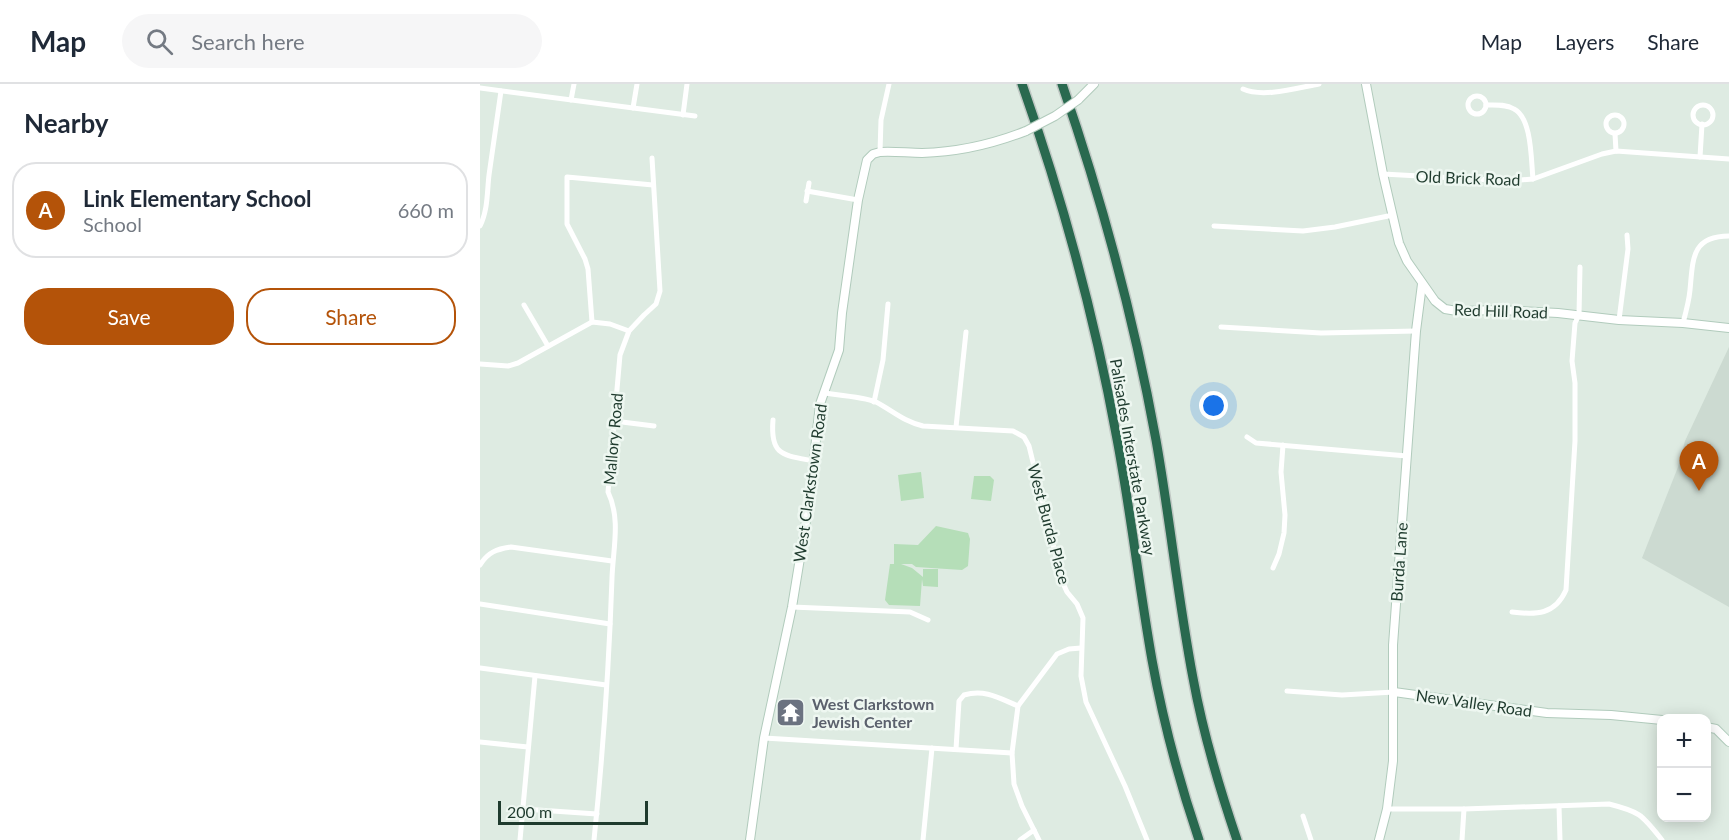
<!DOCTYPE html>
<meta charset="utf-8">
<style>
:root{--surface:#fff;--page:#f6f6f7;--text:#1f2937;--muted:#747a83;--line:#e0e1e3;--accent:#b45309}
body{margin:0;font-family:Lato,sans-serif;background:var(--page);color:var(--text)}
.controls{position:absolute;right:18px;bottom:18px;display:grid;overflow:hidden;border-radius:12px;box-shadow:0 3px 15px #0003}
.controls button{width:54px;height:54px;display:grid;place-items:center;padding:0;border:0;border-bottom:2px solid var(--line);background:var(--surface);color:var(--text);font:30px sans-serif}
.scale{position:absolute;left:18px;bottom:15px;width:150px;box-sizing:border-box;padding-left:6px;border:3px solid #1f3b2e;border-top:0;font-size:16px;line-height:21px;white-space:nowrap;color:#1f3b2e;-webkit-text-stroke:4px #eef7f1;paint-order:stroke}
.you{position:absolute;left:734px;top:322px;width:21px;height:21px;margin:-15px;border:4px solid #fff;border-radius:50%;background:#1a73e8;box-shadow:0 0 0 9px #1a73e833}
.badge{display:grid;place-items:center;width:39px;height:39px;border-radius:50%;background:var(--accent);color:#fff;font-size:20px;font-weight:700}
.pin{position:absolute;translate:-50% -50px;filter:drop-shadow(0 2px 3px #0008)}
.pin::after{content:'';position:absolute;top:32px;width:21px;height:18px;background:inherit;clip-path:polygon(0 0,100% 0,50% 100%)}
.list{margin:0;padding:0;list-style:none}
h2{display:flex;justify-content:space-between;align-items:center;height:78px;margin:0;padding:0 24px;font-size:26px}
h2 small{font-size:20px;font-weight:400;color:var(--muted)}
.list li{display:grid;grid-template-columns:39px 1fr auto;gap:18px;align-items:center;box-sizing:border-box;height:96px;margin:0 12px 12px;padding:0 12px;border:2px solid var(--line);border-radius:24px}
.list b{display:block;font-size:22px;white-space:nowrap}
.list p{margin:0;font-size:20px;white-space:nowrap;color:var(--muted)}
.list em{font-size:20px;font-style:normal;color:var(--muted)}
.actions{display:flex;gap:12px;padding:18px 24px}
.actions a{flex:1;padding:14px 0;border:2px solid var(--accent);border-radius:24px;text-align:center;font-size:21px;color:var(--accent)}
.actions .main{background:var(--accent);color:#fff}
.icon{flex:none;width:33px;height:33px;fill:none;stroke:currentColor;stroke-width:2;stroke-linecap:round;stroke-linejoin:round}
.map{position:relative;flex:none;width:1249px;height:756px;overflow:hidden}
header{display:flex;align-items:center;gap:36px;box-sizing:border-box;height:84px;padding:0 30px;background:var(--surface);border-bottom:2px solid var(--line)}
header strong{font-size:28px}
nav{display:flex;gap:33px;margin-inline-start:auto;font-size:21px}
.search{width:420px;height:54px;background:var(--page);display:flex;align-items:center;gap:15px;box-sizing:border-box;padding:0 21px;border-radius:33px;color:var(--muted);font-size:22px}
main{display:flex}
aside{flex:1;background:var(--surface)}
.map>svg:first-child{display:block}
.built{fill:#ccdad1}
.green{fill:#b5deb8}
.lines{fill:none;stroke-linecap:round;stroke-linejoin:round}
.secondary-casing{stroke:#b1cbbc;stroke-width:10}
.highway-casing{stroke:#c0c8c4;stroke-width:12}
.street{stroke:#fff;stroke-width:5}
.secondary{stroke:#fff;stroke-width:8}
.highway{stroke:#29694f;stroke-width:9}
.secondary-bridge-casing{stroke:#b1cbbc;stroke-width:10;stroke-linecap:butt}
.secondary-bridge{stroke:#fff;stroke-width:8}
.labels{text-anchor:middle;stroke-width:5;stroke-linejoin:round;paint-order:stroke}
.street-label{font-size:16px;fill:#1f3b2e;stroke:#eef7f1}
.worship-label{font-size:16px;font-weight:bold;fill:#5b616d;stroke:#eef7f1;text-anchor:start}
</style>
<header>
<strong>Map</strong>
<div class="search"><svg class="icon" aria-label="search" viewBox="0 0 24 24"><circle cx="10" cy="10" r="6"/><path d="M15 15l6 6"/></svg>Search here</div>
<nav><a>Map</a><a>Layers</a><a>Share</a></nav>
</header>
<main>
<aside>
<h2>Nearby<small></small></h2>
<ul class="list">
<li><span class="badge">A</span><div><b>Link Elementary School</b><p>School</p></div><em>660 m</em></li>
</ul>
<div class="actions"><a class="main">Save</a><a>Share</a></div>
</aside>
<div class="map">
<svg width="1249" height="756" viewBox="0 0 1249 756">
<rect width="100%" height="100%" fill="#deebe2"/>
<!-- built -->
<polygon class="built" points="1249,263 1249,523 1162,474 1198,383 1205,357"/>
<!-- green -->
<g class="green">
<polygon points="441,388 444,414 421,417 418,391"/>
<polygon points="494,392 510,392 514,396 511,417 491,415"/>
<polygon points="456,442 488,449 490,455 488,482 482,486 436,483 432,480 421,480 432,484 443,493 443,485 458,485 458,503 443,502 442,495 440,522 409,521 405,516 410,480 414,480 414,460 438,461"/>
</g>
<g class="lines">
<defs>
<g id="secondary">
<polyline points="886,0 903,90 919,159 927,177 955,217 965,225 977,227 1020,226 1078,229 1139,236 1203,239 1249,244"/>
<polyline points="598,16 614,0"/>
<polyline points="914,608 1067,629 1131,631 1182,636"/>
<polyline points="1226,643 1236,645 1249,658"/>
<path d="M270,756L284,654L312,523L329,419L340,320L359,266L362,229L378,116L387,76L393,70L400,68C414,67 428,69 442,69C477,68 513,60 546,47"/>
<polyline points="899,756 907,725 913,677 913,561 936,247 942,200"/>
</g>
<g id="highway">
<path d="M542,0C583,116 615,235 637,355C651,429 659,502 672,576C683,637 699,697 719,756"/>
<path d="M582,0C622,116 654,235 676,356C690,435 698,515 713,594C723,649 739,703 757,756"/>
</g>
</defs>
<!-- secondary casing -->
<use href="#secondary" class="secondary-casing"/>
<!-- highway casing -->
<use href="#highway" class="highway-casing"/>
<!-- street -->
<g class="street">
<polyline points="0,4 215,32"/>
<path d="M763,5C783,14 817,4 839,0"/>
<circle cx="997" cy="21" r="9"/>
<polyline points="91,16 94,0"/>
<path d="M1006,21C1015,21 1026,20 1034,25C1052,34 1051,76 1053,95"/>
<circle cx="1223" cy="31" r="10"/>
<polyline points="153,24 157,0"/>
<circle cx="1135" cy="40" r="9"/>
<polyline points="203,31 207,0"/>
<polyline points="1135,50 1136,67"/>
<polyline points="400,68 401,36 409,0"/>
<polyline points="1220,73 1222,40"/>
<polyline points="903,90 1030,97 1053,95 1122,70 1136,67 1249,75"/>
<polyline points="327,107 378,116"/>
<polyline points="326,117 329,99"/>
<path d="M0,142C8,126 7,108 9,91C13,63 17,35 21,7"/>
<polyline points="734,142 823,147 855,143 913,131"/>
<polyline points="44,221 68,262"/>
<polyline points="1139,236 1148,165 1147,151"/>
<polyline points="112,238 108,185 105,175 87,140 87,93 173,101"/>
<path d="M1203,239C1206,228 1209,217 1210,206C1213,176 1211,152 1249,152"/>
<polyline points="741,243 841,249 936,247"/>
<polyline points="0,280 28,282 38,279 112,238 130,240 149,247"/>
<path d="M344,309C358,311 384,313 396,318C413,327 423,337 443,342L533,347L544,353L549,362L582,497L587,508L597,520L603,534L601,592L606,618L645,702L667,756"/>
<polyline points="394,318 403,276 408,220"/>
<path d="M293,336C290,372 303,371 334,377"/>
<polyline points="134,337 174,342"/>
<polyline points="476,343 486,248"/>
<polyline points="767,353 776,359 927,372"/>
<path d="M0,481C8,468 17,465 31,463L132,477"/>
<polyline points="793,484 799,470 804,449 805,431 801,388 803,361"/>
<polyline points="0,520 130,540"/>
<polyline points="312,523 430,528 448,536"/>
<path d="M1032,528C1056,531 1075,531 1086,506L1095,357V299L1092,277L1095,239L1099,231L1100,183"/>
<polyline points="0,584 126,601"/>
<polyline points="807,607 862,611 914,608"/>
<polyline points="284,654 532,669"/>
<polyline points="0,658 48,663"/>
<path d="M476,665L479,617L484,611C505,605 519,614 538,622"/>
<polyline points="1079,722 1080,756"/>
<polyline points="43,725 117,730"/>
<path d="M907,725H984L1129,720C1161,728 1162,731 1182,756"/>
<polyline points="823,732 831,756"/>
<polyline points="40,756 55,592"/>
<path d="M114,756C123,669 129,581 132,494C133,465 141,435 128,408L140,271L149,247L164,231L176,220L180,207L172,74"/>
<polyline points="443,756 452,664"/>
<polyline points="540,756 554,746"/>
<polyline points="559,756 542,722 534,700 532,669 538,622 577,570 589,565 601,564"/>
<polyline points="982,756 984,725"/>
</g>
<!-- secondary -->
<use href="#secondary" class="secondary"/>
<!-- highway -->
<use href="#highway" class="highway"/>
<defs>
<polyline id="secondary-bridge" points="546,47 575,32 598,16"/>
</defs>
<!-- secondary-bridge casing -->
<use href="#secondary-bridge" class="secondary-bridge-casing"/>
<!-- secondary-bridge -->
<use href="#secondary-bridge" class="secondary-bridge"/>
</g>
<!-- icons -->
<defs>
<symbol id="temple-square" viewBox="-11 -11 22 22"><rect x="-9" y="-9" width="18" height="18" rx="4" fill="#6b7280" stroke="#eef7f1"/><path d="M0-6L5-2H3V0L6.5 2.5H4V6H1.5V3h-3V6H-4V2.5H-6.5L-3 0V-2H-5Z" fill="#fff"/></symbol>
</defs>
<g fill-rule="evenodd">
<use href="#temple-square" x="294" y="612" width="33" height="33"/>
</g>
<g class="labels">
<!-- street labels -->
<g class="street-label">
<text transform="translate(988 94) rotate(2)" y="6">Old Brick Road</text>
<text transform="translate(1021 227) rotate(2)" y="6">Red Hill Road</text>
<text transform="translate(133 355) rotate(-85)" y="6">Mallory Road</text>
<text transform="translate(653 373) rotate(80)" y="6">Palisades Interstate Parkway</text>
<text transform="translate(330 399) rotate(-82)" y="6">West Clarkstown Road</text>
<text transform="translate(569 440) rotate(75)" y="6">West Burda Place</text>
<text transform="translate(919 478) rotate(-86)" y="6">Burda Lane</text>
<text transform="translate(994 619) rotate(8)" y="6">New Valley Road</text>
</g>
<!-- worship labels -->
<g class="worship-label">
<text x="332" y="626">West Clarkstown<tspan x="332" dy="18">Jewish Center</tspan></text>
</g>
</g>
</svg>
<div class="controls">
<button>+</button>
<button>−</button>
</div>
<div class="scale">200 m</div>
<div class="you"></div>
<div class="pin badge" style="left:1219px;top:407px">A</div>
</div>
</main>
